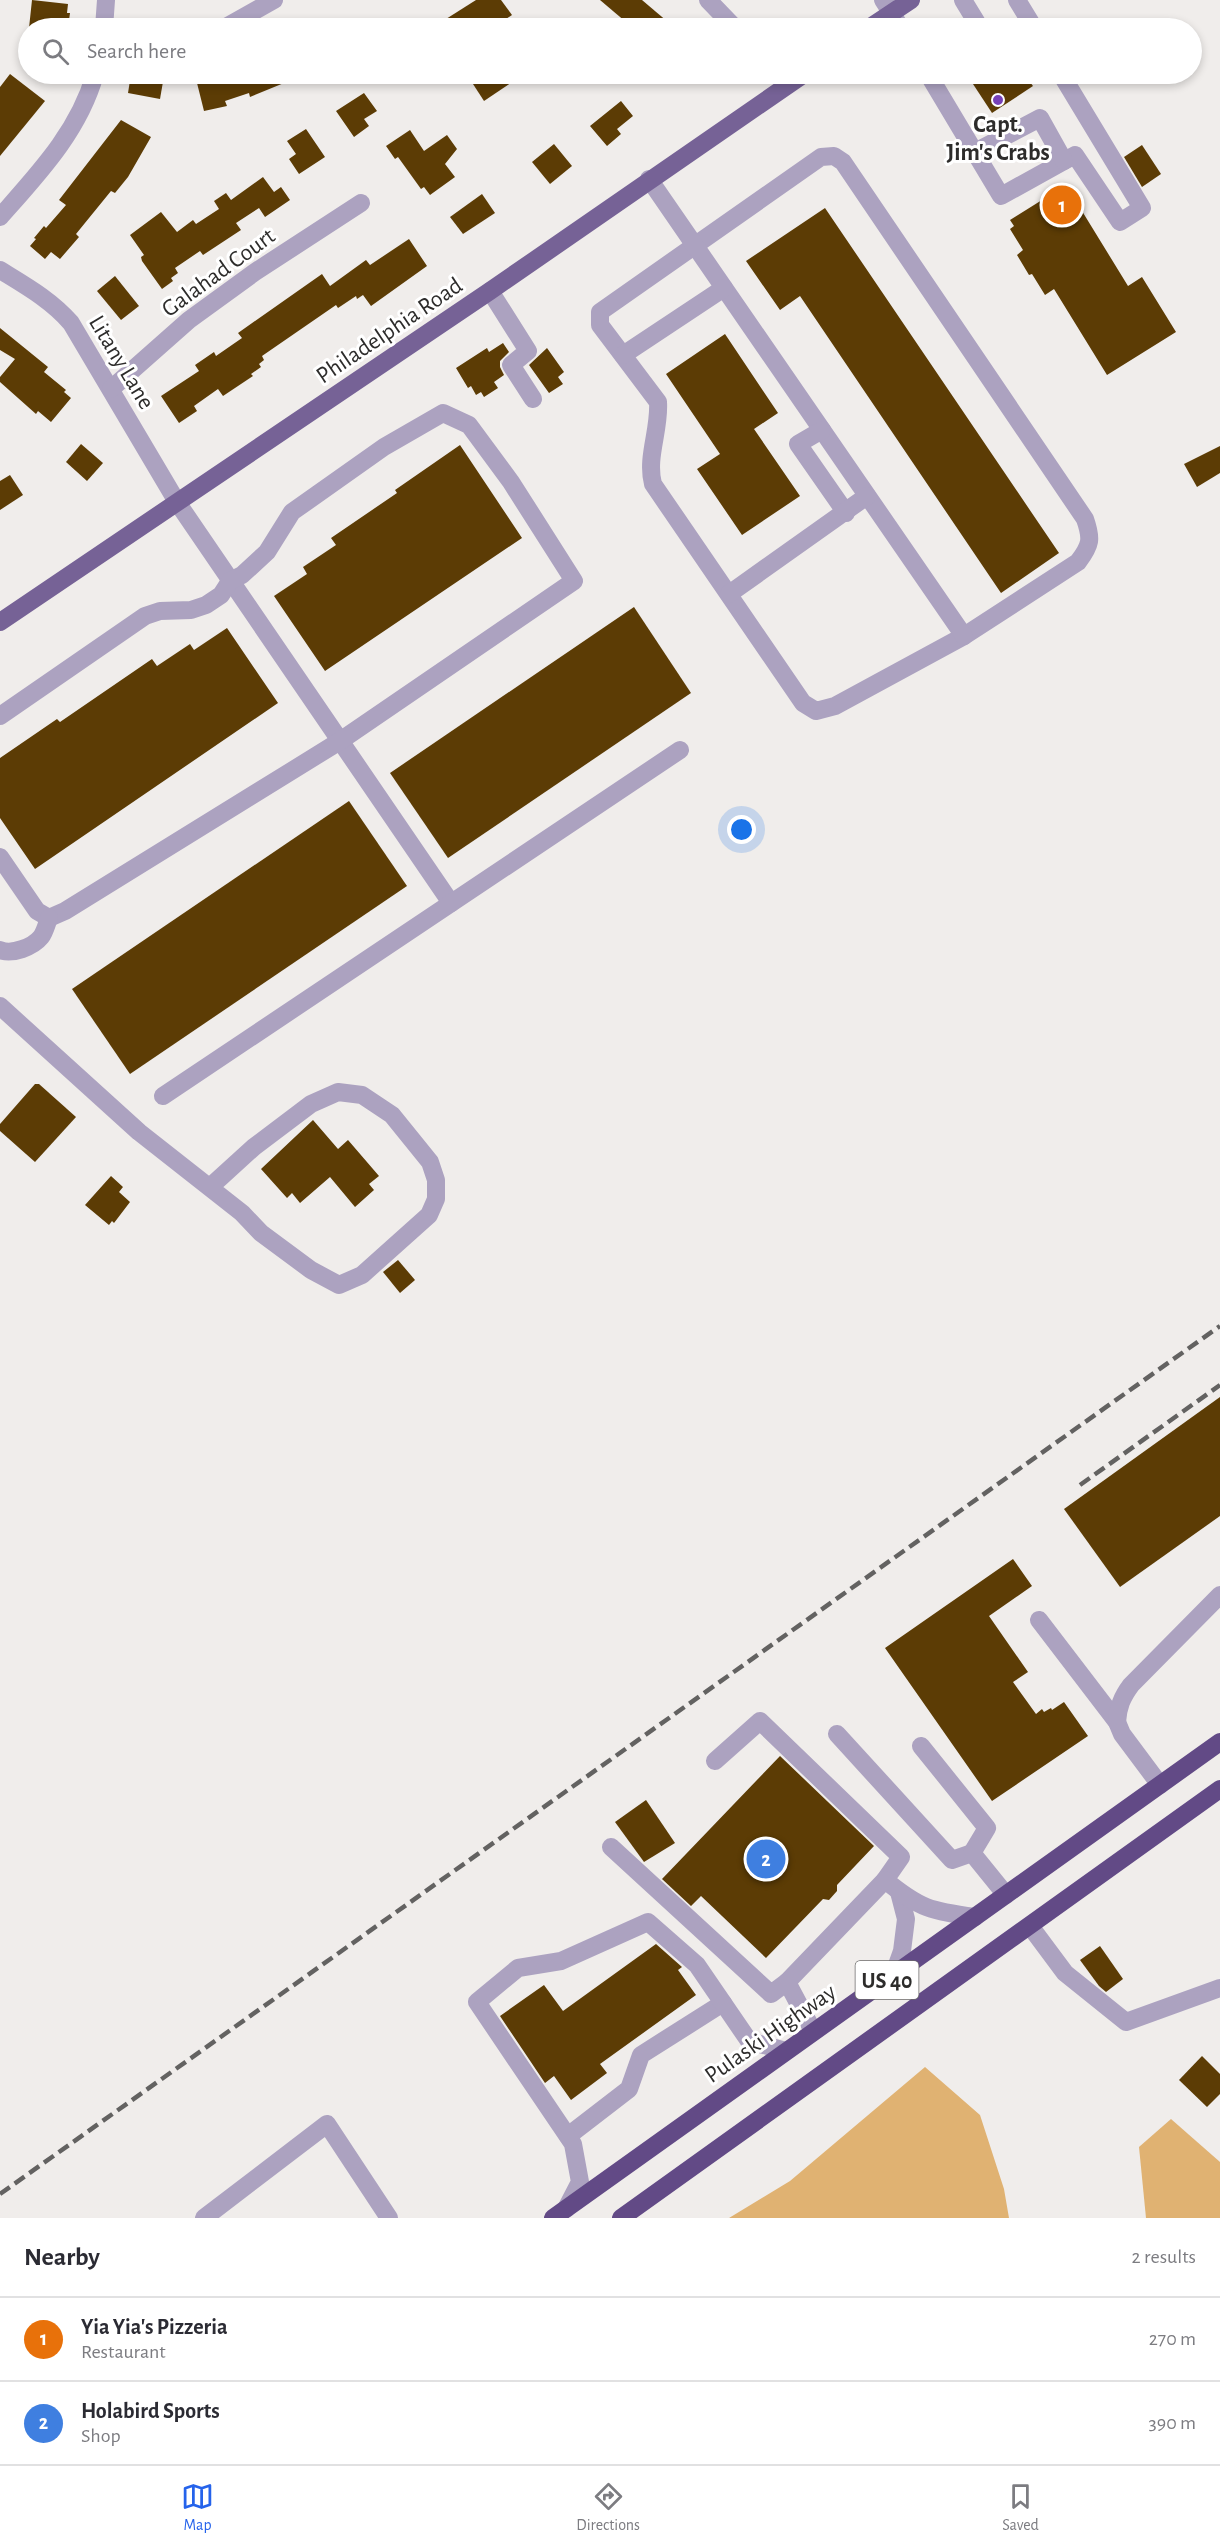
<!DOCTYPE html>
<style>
:root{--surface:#fff;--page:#f7f7f7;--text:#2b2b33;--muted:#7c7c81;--line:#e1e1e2;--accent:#2563eb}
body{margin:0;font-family:"Alegreya Sans",sans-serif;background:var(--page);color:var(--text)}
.you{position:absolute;left:742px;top:830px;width:21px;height:21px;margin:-15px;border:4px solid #fff;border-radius:50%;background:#1a73e8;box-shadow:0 0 0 9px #1a73e833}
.badge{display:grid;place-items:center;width:39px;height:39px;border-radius:50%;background:var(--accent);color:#fff;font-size:20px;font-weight:700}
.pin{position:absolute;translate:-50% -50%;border:3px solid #fff;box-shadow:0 2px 6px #0006}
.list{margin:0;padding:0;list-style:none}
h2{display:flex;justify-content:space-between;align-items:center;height:78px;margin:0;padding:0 24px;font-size:26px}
h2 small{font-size:20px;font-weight:400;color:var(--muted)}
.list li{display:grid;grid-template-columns:39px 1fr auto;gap:18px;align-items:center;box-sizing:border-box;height:84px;padding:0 24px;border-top:2px solid var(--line)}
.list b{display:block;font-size:22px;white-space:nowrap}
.list p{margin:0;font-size:20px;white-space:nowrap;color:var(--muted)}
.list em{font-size:20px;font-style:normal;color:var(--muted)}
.icon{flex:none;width:33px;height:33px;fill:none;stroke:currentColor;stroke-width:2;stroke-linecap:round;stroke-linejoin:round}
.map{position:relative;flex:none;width:1220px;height:2218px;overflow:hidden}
.search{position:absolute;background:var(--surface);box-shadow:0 3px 9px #0003;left:18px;right:18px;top:18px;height:66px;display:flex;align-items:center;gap:15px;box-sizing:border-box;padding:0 21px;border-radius:33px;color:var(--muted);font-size:22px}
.sheet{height:246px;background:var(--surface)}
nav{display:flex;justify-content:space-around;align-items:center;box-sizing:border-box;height:84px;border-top:2px solid var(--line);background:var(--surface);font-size:16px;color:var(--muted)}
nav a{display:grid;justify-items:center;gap:3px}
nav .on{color:var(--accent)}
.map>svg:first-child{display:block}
.green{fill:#e0b272}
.building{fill:#5c3c05}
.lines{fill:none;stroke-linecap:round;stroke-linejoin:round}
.minor{stroke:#aca2c0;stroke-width:18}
.major{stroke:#766296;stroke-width:18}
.highway{stroke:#624a86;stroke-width:18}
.rail{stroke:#636261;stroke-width:4.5;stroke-dasharray:12 6;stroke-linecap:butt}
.poi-dot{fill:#7741b8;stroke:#fff;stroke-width:2}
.labels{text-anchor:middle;stroke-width:6;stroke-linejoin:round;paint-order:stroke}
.shield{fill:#fff;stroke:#6c6b6b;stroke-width:1.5}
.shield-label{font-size:22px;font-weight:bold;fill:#2d2c2b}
.poi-label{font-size:24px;font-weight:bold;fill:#2d2c2b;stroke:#fff}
.street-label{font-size:24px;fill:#2d2c2b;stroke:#fff}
</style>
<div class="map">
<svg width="1220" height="2218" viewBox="0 0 1220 2218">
<rect width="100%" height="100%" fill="#f0edeb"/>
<!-- green -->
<g class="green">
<polygon points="925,2067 980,2115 1004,2189 1009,2218 729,2218 790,2181"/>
<polygon points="1171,2119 1220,2162 1220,2218 1146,2218 1139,2147"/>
</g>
<!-- building -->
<g class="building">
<polygon points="32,0 68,4 67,13 70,13 68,28 29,28"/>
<polygon points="476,0 501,0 512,15 493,28 453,28 446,19"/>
<polygon points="600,0 642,0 675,28 633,28"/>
<polygon points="10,74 45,101 0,156 0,87"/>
<polygon points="131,74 164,76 160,99 128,93"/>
<polygon points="217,74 306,74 250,97 249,93 225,101 227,106 204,111 196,79"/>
<polygon points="489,74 524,74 484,101 473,84"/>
<polygon points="990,74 1024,74 1033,86 992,113 973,84"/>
<polygon points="364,93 377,111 364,119 369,126 354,137 336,111"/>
<polygon points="621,101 633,116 617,129 621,134 607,146 590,126"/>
<polygon points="121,120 151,137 128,177 115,193 111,191 76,234 79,237 60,259 51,252 45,259 30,246 36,239 34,238 44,226 46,228 66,205 59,200"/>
<polygon points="306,129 325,157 299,174 289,159 296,154 287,141"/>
<polygon points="410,130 424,151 447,135 457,149 445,164 455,177 430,195 424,187 421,189 398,157 395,159 386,146"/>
<polygon points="554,144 572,166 550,184 532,162"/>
<polygon points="1142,145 1161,174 1142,187 1124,157"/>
<polygon points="263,177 274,192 281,187 290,200 265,217 259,208 236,223 241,230 203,255 200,251 175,268 178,273 171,278 173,281 162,289 142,261 141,257 144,255 130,235 161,212 177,232 193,220 196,224 219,209 214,201 226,193 231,200"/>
<polygon points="1066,185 1128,286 1142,277 1176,332 1107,375 1054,289 1045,295 1032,274 1029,275 1017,255 1023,250 1010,229 1014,226 1010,220"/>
<polygon points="482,194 495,213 463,234 450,217"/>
<polygon points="825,208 1059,553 1001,593 800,296 780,310 746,261"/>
<polygon points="409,239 427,266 371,306 363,295 357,299 356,296 338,308 336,305 262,356 264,360 259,364 261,367 251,374 253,376 223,396 218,389 194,406 197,411 179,423 161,396 199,371 195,365 214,352 216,356 242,338 238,333 322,274 330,286 366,260 370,265"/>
<polygon points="115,276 139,306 121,320 97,291"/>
<polygon points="0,328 48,367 44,372 66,390 64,392 71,398 51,422 38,411 36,414 0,382 0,377 15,359 0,350"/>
<polygon points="725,334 778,413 754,429 800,496 742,535 697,469 720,454 666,374"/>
<polygon points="503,343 509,352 500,361 500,367 504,375 494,382 498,388 484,397 481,392 476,395 471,386 468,388 456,368 487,348 489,352"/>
<polygon points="547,348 564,372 558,377 563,384 549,393 529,365"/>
<polygon points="81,444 103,463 87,481 66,462"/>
<polygon points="460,445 522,538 325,671 274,596 307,574 303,567 336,545 331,538 397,493 395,490"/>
<polygon points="1220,446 1220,473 1197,487 1184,464"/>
<polygon points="10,475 23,495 0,510 0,481"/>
<polygon points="634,607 691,693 448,858 390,773"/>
<polygon points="227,628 278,703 35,869 0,818 0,758 57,719 60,722 152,659 157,666 190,644 194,650"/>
<polygon points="349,801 407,886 130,1074 72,989"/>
<polygon points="35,1084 39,1084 76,1117 35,1162 0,1131 0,1124"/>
<polygon points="313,1120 338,1149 348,1140 379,1176 369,1184 374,1190 355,1207 330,1177 300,1203 292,1193 287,1198 261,1169"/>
<polygon points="111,1176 123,1187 119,1192 130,1202 114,1223 112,1221 109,1225 85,1205"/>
<polygon points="398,1260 415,1280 400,1293 383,1272"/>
<polygon points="1220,1397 1220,1516 1120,1587 1064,1509"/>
<polygon points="1013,1559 1032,1586 989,1616 1028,1672 1013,1682 1036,1714 1042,1709 1044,1712 1051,1708 1052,1710 1064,1702 1088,1736 992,1801 885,1648"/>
<polygon points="780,1756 874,1846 837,1885 837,1891 829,1900 823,1899 766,1958 701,1896 691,1906 662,1879"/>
<polygon points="646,1800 675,1843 644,1862 615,1822"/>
<polygon points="656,1944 682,1967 678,1970 696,1995 600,2064 607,2073 571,2100 554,2076 545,2083 500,2016 544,1985 563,2011"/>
<polygon points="1100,1946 1123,1979 1106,1992 1099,1986 1080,1960"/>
<polygon points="1202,2056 1220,2074 1220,2094 1207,2107 1179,2080"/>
</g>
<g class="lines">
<!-- minor -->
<g class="minor">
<polyline points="708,0 735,28"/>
<polyline points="883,0 901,28"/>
<polyline points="963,0 980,28"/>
<polyline points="1017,0 1034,28"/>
<polyline points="104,28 106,0"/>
<polyline points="224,28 274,0"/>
<polyline points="928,74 1001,196 1075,155 1120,222 1142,208 1061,74"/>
<polyline points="975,152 1040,118 1064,161"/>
<path d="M834,156L843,162L1085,519C1092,539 1091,545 1078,562L964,636L835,706L816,711L803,703L653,484C646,457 660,430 658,402L600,325V312L821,157Z"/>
<polyline points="649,179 964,636"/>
<path d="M0,217C39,173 79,131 95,74"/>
<path d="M0,270C26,286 51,300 71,323L177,502L451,903"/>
<polyline points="490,291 528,351 511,365 533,399"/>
<polyline points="623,355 724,288"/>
<polyline points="111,389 189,320 255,272 361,203"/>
<polyline points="822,430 798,444 846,513"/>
<polyline points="729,594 867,496"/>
<polyline points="0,716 145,616 160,611 191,610 206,605 221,595 230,581 242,575 267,552 292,512 384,447 443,413 469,425 511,482 574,581 340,741 65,911 49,918 37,911 0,857"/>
<path d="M0,950C12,955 33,947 41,937C45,932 47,923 49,918"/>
<polyline points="0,1006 139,1132 242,1213 261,1233 311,1270 339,1285 362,1275 429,1215 436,1199 436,1180 430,1162 392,1115 362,1095 338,1092 311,1104 254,1147 210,1187"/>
<polyline points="163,1096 680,750"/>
<polyline points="1039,1620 1117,1722 1122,1734 1160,1785"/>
<path d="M1117,1722C1118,1707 1122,1697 1131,1685L1220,1595"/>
<polyline points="837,1734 952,1860 972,1853 1006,1895"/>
<polyline points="921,1746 987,1828 972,1853"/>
<polyline points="715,1761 760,1721 901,1857 885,1880"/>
<polyline points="611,1847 771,1994 787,1982"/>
<polyline points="1030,1926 1065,1973 1126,2022 1220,1988"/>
<polyline points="893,1976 902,1951 906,1919 899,1892"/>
<path d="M813,2031L787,1982L885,1880C920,1909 931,1911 975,1917"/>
<polyline points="568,2136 629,2089 641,2055 723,2003"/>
<polyline points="566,2209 580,2182 573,2144 477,2002 518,1968 561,1961 648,1922 697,1965 749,2041 786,2051"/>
<polyline points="204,2218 327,2124 389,2218"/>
</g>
<!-- major -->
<g class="major">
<polyline points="869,28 911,0"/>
<polyline points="0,622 490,291 804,74"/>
</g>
<!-- highway -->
<g class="highway">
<polyline points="553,2218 1220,1742"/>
<polyline points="621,2218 1220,1789"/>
</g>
<!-- rail -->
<g class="rail">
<polyline points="1080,1485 1220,1385"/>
<polyline points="0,2194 1220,1326"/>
</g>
</g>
<!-- markers -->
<circle class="poi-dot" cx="998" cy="100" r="6"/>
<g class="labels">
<!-- shield labels -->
<rect class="shield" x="855.5" y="1961" width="63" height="38" rx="4.5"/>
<g class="shield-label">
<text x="887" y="1988">US 40</text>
</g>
<!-- poi labels -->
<g class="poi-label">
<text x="998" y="132">Capt.<tspan x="998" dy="28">Jim's Crabs</tspan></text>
</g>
<!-- street labels -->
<g class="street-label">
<text transform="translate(218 272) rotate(-36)" y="8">Galahad Court</text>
<text transform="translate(389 330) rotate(-34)" y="8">Philadelphia Road</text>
<text transform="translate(122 362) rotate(59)" y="8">Litany Lane</text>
<text transform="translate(770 2033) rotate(-35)" y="8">Pulaski Highway</text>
</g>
</g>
</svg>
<div class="you"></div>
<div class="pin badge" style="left:1062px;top:205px;background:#e8710a">1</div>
<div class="pin badge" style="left:766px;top:1859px;background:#3f7fe0">2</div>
<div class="search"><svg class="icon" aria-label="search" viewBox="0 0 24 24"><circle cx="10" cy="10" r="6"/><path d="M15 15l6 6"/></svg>Search here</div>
</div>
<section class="sheet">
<h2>Nearby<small>2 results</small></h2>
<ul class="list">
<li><span class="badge" style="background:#e8710a">1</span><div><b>Yia Yia's Pizzeria</b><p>Restaurant</p></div><em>270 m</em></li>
<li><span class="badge" style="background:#3f7fe0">2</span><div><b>Holabird Sports</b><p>Shop</p></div><em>390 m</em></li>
</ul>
</section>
<nav>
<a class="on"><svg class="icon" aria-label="map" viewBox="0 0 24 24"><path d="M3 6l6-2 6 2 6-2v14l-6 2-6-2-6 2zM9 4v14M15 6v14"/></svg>Map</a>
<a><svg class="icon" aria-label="directions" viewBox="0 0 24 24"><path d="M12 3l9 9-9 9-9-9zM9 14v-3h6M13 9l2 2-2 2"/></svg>Directions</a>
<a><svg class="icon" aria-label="saved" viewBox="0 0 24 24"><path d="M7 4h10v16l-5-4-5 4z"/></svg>Saved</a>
</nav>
